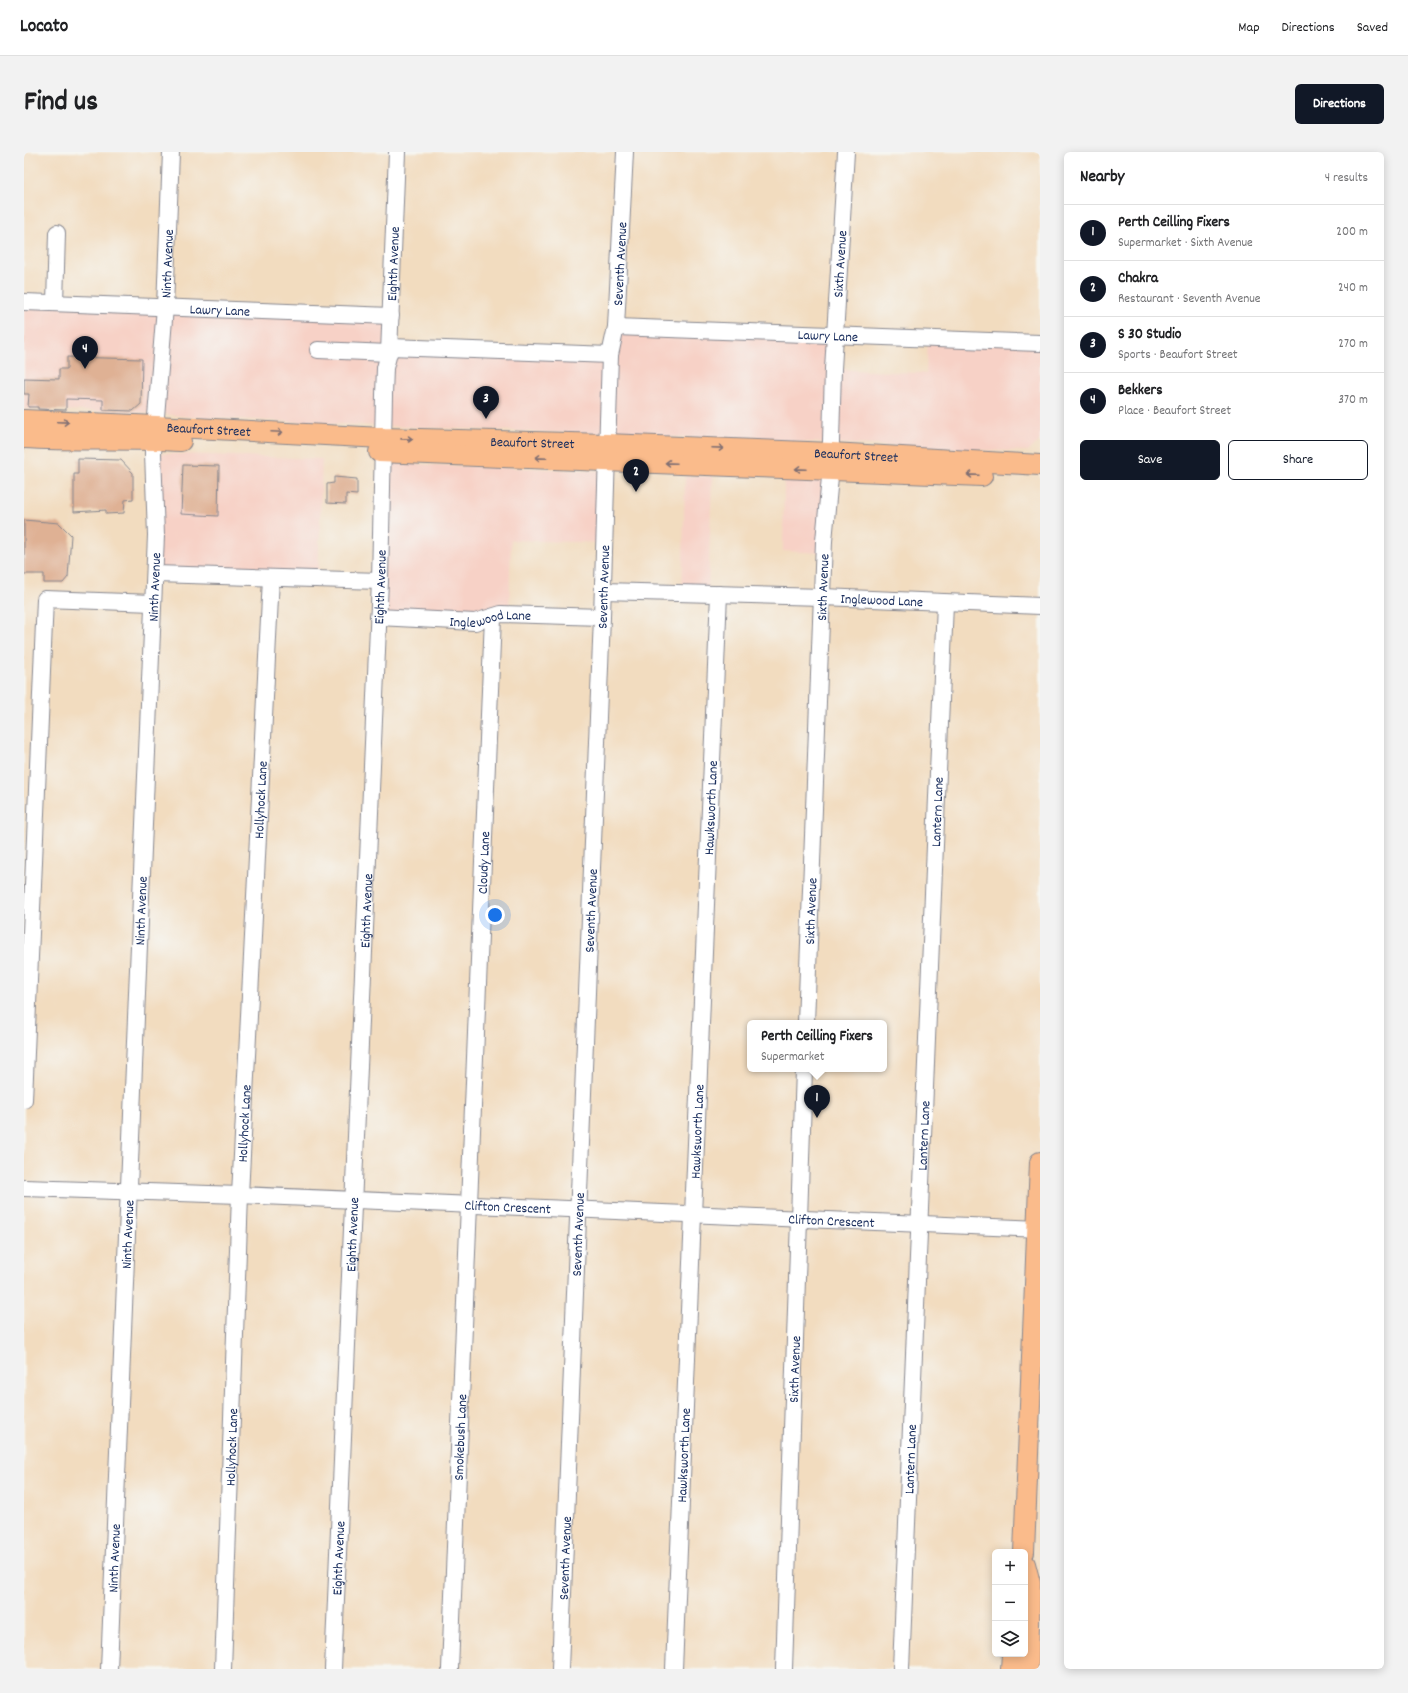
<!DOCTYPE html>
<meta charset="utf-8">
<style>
:root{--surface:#fff;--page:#f2f2f2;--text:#202124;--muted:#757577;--line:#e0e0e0;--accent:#111827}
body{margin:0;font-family:Dekko,sans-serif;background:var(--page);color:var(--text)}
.controls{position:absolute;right:12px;bottom:12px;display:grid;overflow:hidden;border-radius:6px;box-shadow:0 2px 10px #0003}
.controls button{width:36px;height:36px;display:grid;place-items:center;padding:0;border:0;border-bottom:1px solid var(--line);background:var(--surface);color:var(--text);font:20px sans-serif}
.you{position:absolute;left:471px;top:763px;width:14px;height:14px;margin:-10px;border:3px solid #fff;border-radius:50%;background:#1a73e8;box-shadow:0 0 0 6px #1a73e833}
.badge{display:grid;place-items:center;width:26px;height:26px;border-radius:50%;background:var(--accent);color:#fff;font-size:13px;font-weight:700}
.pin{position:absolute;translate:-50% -33px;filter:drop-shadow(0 1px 2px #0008)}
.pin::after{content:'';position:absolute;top:21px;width:14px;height:12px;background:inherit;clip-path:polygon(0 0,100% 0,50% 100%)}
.popup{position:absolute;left:723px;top:868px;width:140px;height:52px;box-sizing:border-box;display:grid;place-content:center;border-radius:6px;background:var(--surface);filter:drop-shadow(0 1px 3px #0005);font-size:13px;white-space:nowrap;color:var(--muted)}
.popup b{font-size:15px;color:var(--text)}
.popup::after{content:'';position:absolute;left:50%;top:100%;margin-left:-8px;border:8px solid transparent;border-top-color:var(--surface)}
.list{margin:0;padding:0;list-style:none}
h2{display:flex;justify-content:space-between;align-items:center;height:52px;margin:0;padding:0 16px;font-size:17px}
h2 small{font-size:13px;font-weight:400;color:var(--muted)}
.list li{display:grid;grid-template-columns:26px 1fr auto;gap:12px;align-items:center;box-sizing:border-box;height:56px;padding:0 16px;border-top:1px solid var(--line)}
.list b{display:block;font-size:15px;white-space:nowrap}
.list p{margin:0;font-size:13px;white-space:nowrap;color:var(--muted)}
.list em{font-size:13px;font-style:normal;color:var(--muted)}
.actions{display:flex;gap:8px;padding:12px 16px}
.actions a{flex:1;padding:9px 0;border:1px solid var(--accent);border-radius:6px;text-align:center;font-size:14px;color:var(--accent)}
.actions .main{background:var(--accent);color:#fff}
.icon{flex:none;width:22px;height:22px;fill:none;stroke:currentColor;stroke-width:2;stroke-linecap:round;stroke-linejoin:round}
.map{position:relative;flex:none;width:1016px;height:1517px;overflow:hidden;border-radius:6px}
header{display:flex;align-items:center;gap:24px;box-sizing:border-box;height:56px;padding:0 20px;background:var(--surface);border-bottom:1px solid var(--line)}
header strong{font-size:19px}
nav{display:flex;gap:22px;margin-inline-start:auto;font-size:14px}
.intro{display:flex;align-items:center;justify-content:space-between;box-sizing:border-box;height:96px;padding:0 24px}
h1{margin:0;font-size:28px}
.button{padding:10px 18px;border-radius:6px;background:var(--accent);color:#fff;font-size:14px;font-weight:700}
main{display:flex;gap:24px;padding:0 24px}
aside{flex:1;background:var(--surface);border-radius:6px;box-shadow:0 2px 10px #0003}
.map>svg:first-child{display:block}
.built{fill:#f7d1c6}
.building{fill:#dfb194}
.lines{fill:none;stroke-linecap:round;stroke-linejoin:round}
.minor-casing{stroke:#86868e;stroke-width:18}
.major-casing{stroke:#86868e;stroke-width:22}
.minor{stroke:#fff;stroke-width:16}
.major{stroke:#fabb8b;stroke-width:20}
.oneway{stroke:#7f6e72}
.labels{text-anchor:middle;stroke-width:3.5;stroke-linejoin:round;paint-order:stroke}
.street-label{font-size:14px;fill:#1b2f5e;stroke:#f6f6f2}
</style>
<header>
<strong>Locato</strong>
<nav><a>Map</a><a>Directions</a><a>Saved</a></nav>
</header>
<div class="intro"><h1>Find us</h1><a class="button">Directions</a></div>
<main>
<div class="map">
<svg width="1016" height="1517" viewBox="0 0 1016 1517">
<rect width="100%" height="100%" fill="#f6f6f2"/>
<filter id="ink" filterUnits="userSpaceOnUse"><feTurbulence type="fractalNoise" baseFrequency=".025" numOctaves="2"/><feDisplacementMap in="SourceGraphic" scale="8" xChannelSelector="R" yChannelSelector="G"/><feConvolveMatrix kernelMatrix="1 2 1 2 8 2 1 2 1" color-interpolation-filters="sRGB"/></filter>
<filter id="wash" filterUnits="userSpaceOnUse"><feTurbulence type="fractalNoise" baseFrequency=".012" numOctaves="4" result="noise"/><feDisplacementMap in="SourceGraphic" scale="16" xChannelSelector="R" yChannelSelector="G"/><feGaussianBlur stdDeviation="0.9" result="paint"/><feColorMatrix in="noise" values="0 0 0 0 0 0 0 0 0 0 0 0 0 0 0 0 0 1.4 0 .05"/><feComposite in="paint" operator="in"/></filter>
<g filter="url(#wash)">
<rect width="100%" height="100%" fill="#f2dcbf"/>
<!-- built -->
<g class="built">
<polygon points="0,150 367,164 366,194 586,203 592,175 811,184 809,217 865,220 902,221 904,187 1016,191 1016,288 1005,299 948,298 808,291 359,274 165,265 132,261 0,257"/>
<polygon points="129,301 298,307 294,427 131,422"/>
<polygon points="357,311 582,319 581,391 487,388 485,462 354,465"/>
<polygon points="661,324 688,324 684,442 658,441"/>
<polygon points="806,325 800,401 759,399 760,326"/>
</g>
<g id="blocks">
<!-- building -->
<g class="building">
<polygon points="43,205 118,207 117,252 109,259 79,258 79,248 42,247 42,258 14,257 14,255 4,255 5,242 0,242 0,226 35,227 35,217 43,217"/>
<polygon points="54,307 97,308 109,321 109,347 101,348 100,361 82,362 82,358 50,360 50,322 54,322"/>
<polygon points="159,313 195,314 194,364 157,362"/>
<polygon points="310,325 333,327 333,343 322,342 322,352 303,351 303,332 310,331"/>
<polygon points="0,368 35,371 47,383 44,425 39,431 20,431 20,422 0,422"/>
</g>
</g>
</g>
<g filter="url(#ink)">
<use href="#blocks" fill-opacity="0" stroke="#86868e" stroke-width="1"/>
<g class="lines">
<defs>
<g id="minor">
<path id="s1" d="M0,150L367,164"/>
<polyline points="31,151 33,81"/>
<path id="s2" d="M592,175L1016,191"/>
<polyline points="366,195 586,203"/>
<polyline points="294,198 365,201"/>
<polyline points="131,422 356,429"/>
<path id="s3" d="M579,439L799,445L1016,454"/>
<path id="s4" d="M354,465L451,470L477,462L578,465"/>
<path id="s5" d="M782,871L800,389L806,325L809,217L822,0"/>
<polyline points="0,948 21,447 129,451"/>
<path id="s6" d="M0,1036L216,1043L1016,1077"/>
<path id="s7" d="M85,1517L132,383L129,301L141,155L147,0"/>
<path id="s8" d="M199,1517L216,1043L247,426"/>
<path id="s9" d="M309,1517L356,429L360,243L361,216L365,201L373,0"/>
<path id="s10" d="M426,1517L469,465"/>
<path id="s11" d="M536,1517L578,465L586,203L592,175L601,0"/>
<path id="s12" d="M650,1517L695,442"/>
<path id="s13" d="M760,1517L780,917"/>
<path id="s14" d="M877,1517L921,451"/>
</g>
<g id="major">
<path id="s15" d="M0,268L132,274L358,286L583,292L808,301L1016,313"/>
<path d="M0,286C52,289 105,286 157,289"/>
<polyline points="355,300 958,324"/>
<polyline points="1000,1400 1016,1010"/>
<polyline points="1001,1412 1006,1431 1004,1517"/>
<polyline points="987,1517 988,1502"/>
</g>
</defs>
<!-- minor casing -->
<use href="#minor" class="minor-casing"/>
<!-- major casing -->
<use href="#major" class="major-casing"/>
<!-- minor -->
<use href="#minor" class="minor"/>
<!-- major -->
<use href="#major" class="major"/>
</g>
<!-- one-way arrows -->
<defs><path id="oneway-shaft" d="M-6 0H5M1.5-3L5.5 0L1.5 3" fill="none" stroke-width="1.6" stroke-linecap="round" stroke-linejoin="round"/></defs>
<g class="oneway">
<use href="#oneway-shaft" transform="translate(39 270) rotate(2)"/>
<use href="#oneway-shaft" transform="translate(253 280) rotate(3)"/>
<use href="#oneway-shaft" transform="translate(383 287) rotate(1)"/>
<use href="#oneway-shaft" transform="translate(694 296) rotate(2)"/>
<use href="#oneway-shaft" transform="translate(517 306) rotate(-178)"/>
<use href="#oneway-shaft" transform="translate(647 311) rotate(-178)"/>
<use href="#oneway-shaft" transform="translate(777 317) rotate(-178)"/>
<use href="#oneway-shaft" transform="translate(949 323) rotate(-178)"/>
</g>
</g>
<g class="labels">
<!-- street labels -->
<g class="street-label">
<text dy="5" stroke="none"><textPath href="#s7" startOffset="1407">Ninth Avenue</textPath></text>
<text dy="5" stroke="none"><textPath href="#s9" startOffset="1407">Eighth Avenue</textPath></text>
<text dy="5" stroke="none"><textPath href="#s11" startOffset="1407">Seventh Avenue</textPath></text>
<text dy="5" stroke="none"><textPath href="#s5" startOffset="760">Sixth Avenue</textPath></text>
<text dy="5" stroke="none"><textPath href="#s1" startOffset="196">Lawry Lane</textPath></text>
<text dy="5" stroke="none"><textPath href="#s2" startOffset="212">Lawry Lane</textPath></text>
<text dy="5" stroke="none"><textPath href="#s15" startOffset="185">Beaufort Street</textPath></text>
<text dy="5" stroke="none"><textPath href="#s15" startOffset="509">Beaufort Street</textPath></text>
<text dy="5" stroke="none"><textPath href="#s15" startOffset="833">Beaufort Street</textPath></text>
<text dy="5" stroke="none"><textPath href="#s11" startOffset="1083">Seventh Avenue</textPath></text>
<text dy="5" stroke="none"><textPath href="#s7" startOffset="1083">Ninth Avenue</textPath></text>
<text dy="5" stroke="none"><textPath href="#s9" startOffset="1083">Eighth Avenue</textPath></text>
<text dy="5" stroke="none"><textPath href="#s5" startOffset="436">Sixth Avenue</textPath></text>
<text dy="5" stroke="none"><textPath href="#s3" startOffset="279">Inglewood Lane</textPath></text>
<text dy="5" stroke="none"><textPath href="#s4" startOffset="113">Inglewood Lane</textPath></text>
<text dy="5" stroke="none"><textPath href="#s8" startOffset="870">Hollyhock Lane</textPath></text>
<text dy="5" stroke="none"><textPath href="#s12" startOffset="862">Hawksworth Lane</textPath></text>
<text dy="5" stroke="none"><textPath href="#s14" startOffset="858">Lantern Lane</textPath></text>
<text dy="5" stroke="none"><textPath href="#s10" startOffset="807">Cloudy Lane</textPath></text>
<text dy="5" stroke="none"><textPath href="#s7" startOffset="759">Ninth Avenue</textPath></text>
<text dy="5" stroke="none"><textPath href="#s9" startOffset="759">Eighth Avenue</textPath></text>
<text dy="5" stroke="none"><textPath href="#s11" startOffset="759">Seventh Avenue</textPath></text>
<text dy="5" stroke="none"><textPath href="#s5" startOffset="112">Sixth Avenue</textPath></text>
<text dy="5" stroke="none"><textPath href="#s8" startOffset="546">Hollyhock Lane</textPath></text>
<text dy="5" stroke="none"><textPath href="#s12" startOffset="538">Hawksworth Lane</textPath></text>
<text dy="5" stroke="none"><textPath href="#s14" startOffset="534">Lantern Lane</textPath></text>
<text dy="5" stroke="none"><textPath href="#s6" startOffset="484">Clifton Crescent</textPath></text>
<text dy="5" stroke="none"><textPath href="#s6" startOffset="808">Clifton Crescent</textPath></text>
<text dy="5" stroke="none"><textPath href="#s7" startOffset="435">Ninth Avenue</textPath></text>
<text dy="5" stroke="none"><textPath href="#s9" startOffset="435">Eighth Avenue</textPath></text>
<text dy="5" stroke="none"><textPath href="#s11" startOffset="435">Seventh Avenue</textPath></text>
<text dy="5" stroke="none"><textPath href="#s13" startOffset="300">Sixth Avenue</textPath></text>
<text dy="5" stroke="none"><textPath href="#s10" startOffset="232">Smokebush Lane</textPath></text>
<text dy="5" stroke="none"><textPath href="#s8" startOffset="222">Hollyhock Lane</textPath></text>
<text dy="5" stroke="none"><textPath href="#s12" startOffset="214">Hawksworth Lane</textPath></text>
<text dy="5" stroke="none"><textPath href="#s14" startOffset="210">Lantern Lane</textPath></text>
<text dy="5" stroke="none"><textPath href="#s7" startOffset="111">Ninth Avenue</textPath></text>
<text dy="5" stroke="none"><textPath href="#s9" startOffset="111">Eighth Avenue</textPath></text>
<text dy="5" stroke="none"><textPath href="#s11" startOffset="111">Seventh Avenue</textPath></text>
</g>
</g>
</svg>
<div class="controls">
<button>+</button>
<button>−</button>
<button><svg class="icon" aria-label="layers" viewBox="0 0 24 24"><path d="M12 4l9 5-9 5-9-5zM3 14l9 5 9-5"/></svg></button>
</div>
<div class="you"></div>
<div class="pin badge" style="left:793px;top:966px">1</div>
<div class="popup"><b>Perth Ceilling Fixers</b>Supermarket</div>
<div class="pin badge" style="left:612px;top:340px">2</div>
<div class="pin badge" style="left:462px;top:267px">3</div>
<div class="pin badge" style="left:61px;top:217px">4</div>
</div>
<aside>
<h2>Nearby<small>4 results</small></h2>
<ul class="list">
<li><span class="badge">1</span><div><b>Perth Ceilling Fixers</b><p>Supermarket · Sixth Avenue</p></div><em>200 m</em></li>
<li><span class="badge">2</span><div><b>Chakra</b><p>Restaurant · Seventh Avenue</p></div><em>240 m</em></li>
<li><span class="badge">3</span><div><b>S 30 Studio</b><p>Sports · Beaufort Street</p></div><em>270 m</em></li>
<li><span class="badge">4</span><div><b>Bekkers</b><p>Place · Beaufort Street</p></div><em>370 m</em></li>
</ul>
<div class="actions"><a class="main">Save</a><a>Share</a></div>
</aside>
</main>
